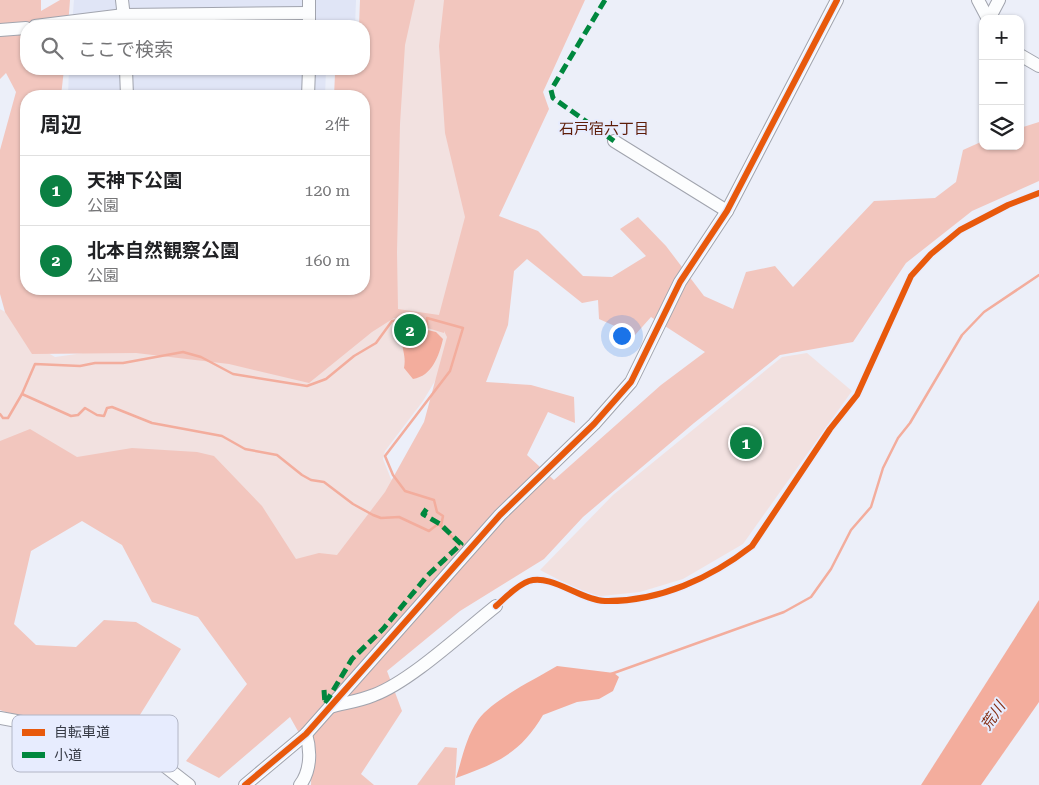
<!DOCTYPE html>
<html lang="ja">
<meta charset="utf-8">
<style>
:root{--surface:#fff;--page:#f6f6f6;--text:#202124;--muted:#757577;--line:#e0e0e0;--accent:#0b8043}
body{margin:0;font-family:"Roboto Serif","Noto Sans JP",serif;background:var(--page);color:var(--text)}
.controls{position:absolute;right:15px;top:15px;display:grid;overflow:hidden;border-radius:10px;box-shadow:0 1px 4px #0004}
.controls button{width:45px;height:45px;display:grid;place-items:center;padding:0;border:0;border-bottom:1px solid var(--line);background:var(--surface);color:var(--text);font:25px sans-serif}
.you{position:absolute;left:621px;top:335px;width:18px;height:18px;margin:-12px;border:4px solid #fff;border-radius:50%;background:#1a73e8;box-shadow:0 0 0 8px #1a73e833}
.badge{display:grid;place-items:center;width:32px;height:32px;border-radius:50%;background:var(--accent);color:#fff;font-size:16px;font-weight:700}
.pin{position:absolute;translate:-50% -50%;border:2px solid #fff;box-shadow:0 1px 5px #0006}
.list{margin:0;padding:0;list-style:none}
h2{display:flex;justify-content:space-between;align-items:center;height:65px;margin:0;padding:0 20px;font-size:21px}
h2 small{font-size:16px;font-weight:400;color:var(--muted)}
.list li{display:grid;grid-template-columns:32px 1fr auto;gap:15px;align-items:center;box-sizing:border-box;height:70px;padding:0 20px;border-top:1px solid var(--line)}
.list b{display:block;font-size:19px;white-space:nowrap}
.list p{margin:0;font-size:16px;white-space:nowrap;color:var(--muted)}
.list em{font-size:16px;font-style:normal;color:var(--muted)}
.icon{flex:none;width:28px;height:28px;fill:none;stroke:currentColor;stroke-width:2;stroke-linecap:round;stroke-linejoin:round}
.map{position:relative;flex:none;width:1039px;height:785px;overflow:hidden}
.search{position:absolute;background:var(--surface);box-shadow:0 1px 4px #0004;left:20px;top:20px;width:350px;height:55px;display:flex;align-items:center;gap:12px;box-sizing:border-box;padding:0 18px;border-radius:20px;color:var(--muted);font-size:19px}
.panel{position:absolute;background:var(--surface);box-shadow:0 1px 4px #0004;left:20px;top:90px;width:350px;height:205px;border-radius:20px}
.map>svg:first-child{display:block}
.built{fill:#e0e5f6}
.green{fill:#f2e1e0}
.forest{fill:#f2c6be;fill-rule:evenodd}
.water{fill:#f3ad9d}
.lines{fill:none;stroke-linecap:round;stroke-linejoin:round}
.stream{stroke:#f3ad9d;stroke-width:2.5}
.minor-casing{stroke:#a1a4ae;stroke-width:14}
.minor{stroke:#fcfdfe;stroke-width:12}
.quiet{stroke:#00873e;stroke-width:5;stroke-dasharray:10 5;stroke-linecap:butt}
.cycleway-casing{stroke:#e7ecfe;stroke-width:9}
.cycleway{stroke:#e8590c;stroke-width:6}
.labels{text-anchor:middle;stroke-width:4;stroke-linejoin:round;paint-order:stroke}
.neighbourhood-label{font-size:15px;fill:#5d1c08;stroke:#e7ecfe}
.water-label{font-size:15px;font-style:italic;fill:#852d12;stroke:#e7ecfe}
.key{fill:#e7ecfe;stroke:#b2b6c6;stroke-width:1}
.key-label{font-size:14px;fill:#353944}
</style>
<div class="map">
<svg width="1039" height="785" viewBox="0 0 1039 785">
<rect width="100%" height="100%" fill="#eceff9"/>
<!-- built -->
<g class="built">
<polygon points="74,0 356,0 355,26 72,26"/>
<polygon points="69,69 326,69 325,96 68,96"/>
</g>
<!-- green -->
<g class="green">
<polygon points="380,0 474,0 483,190 447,361 423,401 385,451 383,459 391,479 402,492 309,665 225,537 0,508 0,309 19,320 27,341 55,357 148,344 379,319"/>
<polygon points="807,353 852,391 743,544 683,579 640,592 592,597 540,570 613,495 782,357"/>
</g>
<!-- forest -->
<g class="forest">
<path d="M0,0H41V11L60,0H70L68,26H26V69H64L61,96H26V289H364V96H334L335,74L341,69H364V26H359L360,0H415L405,45L400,124L397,252L398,309L439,315L465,217L445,133L439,46L444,0H585L543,92L549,109L499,216L538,231L583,276L612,277L646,256L620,229L638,217L666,246L704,296L733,309L746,272L775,266L793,287L874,201L935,198L956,182L963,150L983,141V146H1020V128L1039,122V181L972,211L906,263L853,342L780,355L694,423L583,517L544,559L460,611L387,671L402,711L361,774L374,785H311L312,756L290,717L219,778L186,761L247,684L198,617L152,602L122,545L82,521L31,551L14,624L36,645L76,647L104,620L136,622L181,649L138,718L118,733L11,714L0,710V441L30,429L77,457L132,448L197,452L214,456L262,506L296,559L319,553L337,555L385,492L424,422L447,337L444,331V333L394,318L372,332L309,383L229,364L136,353L32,354L5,312L0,294V150L16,92L6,73L0,79ZM527,259L582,303L598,300L599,319L635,335L651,317L705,352L661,385L554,480L527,455L548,412L575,423L574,397L531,385L486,382L508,325L514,271Z"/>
<polygon points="445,747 457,748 455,785 417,785"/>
</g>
<!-- water -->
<g class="water">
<path d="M411,326L436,332L443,339C439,356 432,376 413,379L404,368C408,350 394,343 411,326Z"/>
<polygon points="1039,600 1039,702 981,785 921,785"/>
<path d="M557,666L614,673L619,677L613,691L599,699L577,702L543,715C520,754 497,763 456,778C462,759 466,737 478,720C493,699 534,680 557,666Z"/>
</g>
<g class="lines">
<!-- stream -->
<g class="stream">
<polyline points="427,328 427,318 463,328 450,371 385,456 393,475 405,491 434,500 437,512 443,516 441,526 460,545"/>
<polyline points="22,394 35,364 80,366 95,363 123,363 183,352 201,357 233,374 307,386 326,379 354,356 376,343 392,321 400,320 411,326"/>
<polyline points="0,414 3,418 8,418 22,394 71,416 78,415 85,408 97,415 104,416 107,408 112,407 152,423 222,436 245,449 277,455 302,475 311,480 324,482 353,504 373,515 381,518 399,517 429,531 438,524 441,526"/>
<polyline points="611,674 784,612 811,597 831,569 851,530 871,507 883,468 898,438 910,423 962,335 984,312 1039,275"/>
</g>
<defs>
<g id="minor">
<polyline points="122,0 125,26"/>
<polyline points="309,0 309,26"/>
<polyline points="978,0 988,19"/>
<polyline points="989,19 999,0"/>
<polyline points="35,26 124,15 308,13"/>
<polyline points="0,30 26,28"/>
<polyline points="1020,55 1039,66"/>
<polyline points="126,69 127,96"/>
<polyline points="308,96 309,69"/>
<polyline points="614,141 727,211"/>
<path d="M330,707C344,703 360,701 374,695C411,681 463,632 496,606"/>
<polyline points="0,718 109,738 162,764 189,785"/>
<polyline points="245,785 306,734 500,515 594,424 631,382 680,282 727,211 837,0"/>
<path d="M300,785C311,771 311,750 306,734"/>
</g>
</defs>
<!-- minor casing -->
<use href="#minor" class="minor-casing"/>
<!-- minor -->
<use href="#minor" class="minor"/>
<!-- quiet -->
<g class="quiet">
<polyline points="605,0 551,90 553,98 614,141"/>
<polyline points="324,690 325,704 352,659 383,629 428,575 461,544 440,524 423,514 428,507"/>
</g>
<defs>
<g id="cycleway">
<path d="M496,606C505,598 517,585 529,581C552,574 580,600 605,601C659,602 711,578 752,546L830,429L857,395L911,276L931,254L960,230L1008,205L1039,193"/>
<polyline points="245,785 306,734 500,515 594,424 631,382 680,282 727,211 837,0"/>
</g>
</defs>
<!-- cycleway casing -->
<use href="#cycleway" class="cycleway-casing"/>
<!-- cycleway -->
<use href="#cycleway" class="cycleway"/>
</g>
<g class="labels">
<!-- neighbourhood labels -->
<g class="neighbourhood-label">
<text x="604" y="134">石戸宿六丁目</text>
</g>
<!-- water labels -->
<g class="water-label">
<text transform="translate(993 716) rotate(-56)" y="5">荒川</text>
</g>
</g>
<!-- legend -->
<rect x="12" y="715" width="166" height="57" rx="8" class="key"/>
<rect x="22" y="729" width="23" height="7" fill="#e8590c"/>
<rect x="22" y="752" width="23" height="6" fill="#00873e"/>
<g class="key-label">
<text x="54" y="737">自転車道</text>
<text x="54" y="760">小道</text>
</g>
</svg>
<div class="controls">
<button>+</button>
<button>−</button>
<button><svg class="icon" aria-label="layers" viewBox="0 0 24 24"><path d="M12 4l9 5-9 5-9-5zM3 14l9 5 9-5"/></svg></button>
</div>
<div class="you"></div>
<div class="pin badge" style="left:746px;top:443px">1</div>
<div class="pin badge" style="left:410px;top:330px">2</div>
<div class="search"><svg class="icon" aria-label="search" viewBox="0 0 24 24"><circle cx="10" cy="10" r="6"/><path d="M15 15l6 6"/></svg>ここで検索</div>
<section class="panel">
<h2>周辺<small>2件</small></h2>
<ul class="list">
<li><span class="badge">1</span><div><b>天神下公園</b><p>公園</p></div><em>120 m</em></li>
<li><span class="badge">2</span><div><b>北本自然観察公園</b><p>公園</p></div><em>160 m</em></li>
</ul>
</section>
</div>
